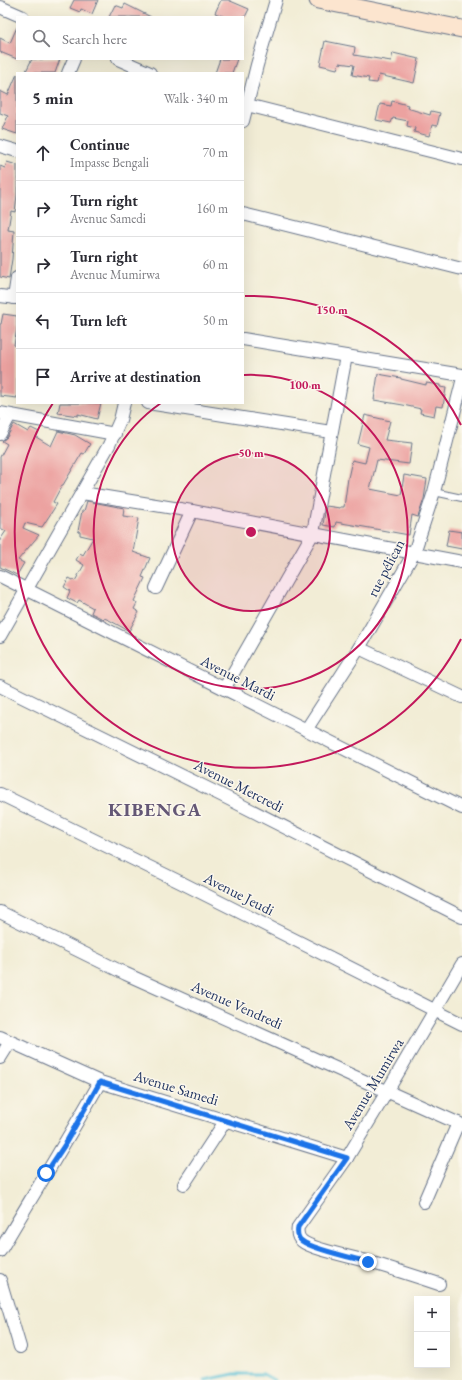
<!DOCTYPE html>
<meta charset="utf-8">
<style>
:root{--surface:#fff;--page:#f7f7f7;--text:#2b2b33;--muted:#7c7c81;--line:#e1e1e2}
body{margin:0;font-family:"EB Garamond",serif;background:var(--page);color:var(--text)}
.controls{position:absolute;right:12px;bottom:12px;display:grid;overflow:hidden;border-radius:0px;box-shadow:0 4px 16px #0002}
.controls button{width:36px;height:36px;display:grid;place-items:center;padding:0;border:0;border-bottom:1px solid var(--line);background:var(--surface);color:var(--text);font:20px sans-serif}
.stop{position:absolute;width:12px;height:12px;margin:-9px;border:3px solid #1a73e8;border-radius:50%;background:#fff}
.stop.end{background:#1a73e8;border-color:#fff;box-shadow:0 1px 4px #0008}
.list{margin:0;padding:0;list-style:none}
h2{display:flex;justify-content:space-between;align-items:center;height:52px;margin:0;padding:0 16px;font-size:17px}
h2 small{font-size:13px;font-weight:400;color:var(--muted)}
.list li{display:grid;grid-template-columns:26px 1fr auto;gap:12px;align-items:center;box-sizing:border-box;height:56px;padding:0 16px;border-top:1px solid var(--line)}
.list b{display:block;font-size:15px;white-space:nowrap}
.list p{margin:0;font-size:13px;white-space:nowrap;color:var(--muted)}
.list em{font-size:13px;font-style:normal;color:var(--muted)}
.icon{flex:none;width:22px;height:22px;fill:none;stroke:currentColor;stroke-width:2;stroke-linecap:round;stroke-linejoin:round}
.map{position:relative;flex:none;width:462px;height:1380px;overflow:hidden}
.search{position:absolute;background:var(--surface);box-shadow:0 4px 16px #0002;left:16px;top:16px;width:228px;height:44px;display:flex;align-items:center;gap:10px;box-sizing:border-box;padding:0 14px;border-radius:0px;color:var(--muted);font-size:15px}
.panel{position:absolute;background:var(--surface);box-shadow:0 4px 16px #0002;left:16px;top:72px;width:228px;height:332px;border-radius:0px}
.map>svg:first-child{display:block}
.lines{fill:none;stroke-linecap:round;stroke-linejoin:round}
.stream{stroke:#59c0d6;stroke-width:3}
.building{fill:#eca2a0}
.service-casing{stroke:#667288;stroke-width:8}
.minor-casing{stroke:#667288;stroke-width:14}
.secondary-casing{stroke:#667288;stroke-width:19}
.service{stroke:#fff;stroke-width:6}
.minor{stroke:#fff;stroke-width:12}
.secondary{stroke:#fce5cf;stroke-width:17}
.route{stroke:#1a73e8;stroke-width:5}
.ring{fill:none;stroke:#c2185b;stroke-width:2}
.labels{text-anchor:middle;stroke-width:3;stroke-linejoin:round;paint-order:stroke}
.street-label{font-size:15px;fill:#1b2f5e;stroke:#fbf7ec}
.district-label{font-size:19px;font-weight:bold;letter-spacing:1px;fill:#645775;stroke:#fbf7ec}
.centre{fill:#c2185b;stroke:#fbf7ec;stroke-width:2}
.ring-label{font-size:12px;text-anchor:middle;font-weight:bold;fill:#c2185b;stroke:#fbf7ec;stroke-width:3;stroke-linejoin:round;paint-order:stroke}
</style>
<div class="map">
<svg width="462" height="1380" viewBox="0 0 462 1380">
<rect width="100%" height="100%" fill="#fbf7ec"/>
<filter id="ink" filterUnits="userSpaceOnUse"><feTurbulence type="fractalNoise" baseFrequency=".025" numOctaves="2"/><feDisplacementMap in="SourceGraphic" scale="8" xChannelSelector="R" yChannelSelector="G"/><feConvolveMatrix kernelMatrix="1 2 1 2 8 2 1 2 1" color-interpolation-filters="sRGB"/></filter>
<filter id="wash" filterUnits="userSpaceOnUse"><feTurbulence type="fractalNoise" baseFrequency=".012" numOctaves="4" result="noise"/><feDisplacementMap in="SourceGraphic" scale="16" xChannelSelector="R" yChannelSelector="G"/><feGaussianBlur stdDeviation="0.9" result="paint"/><feColorMatrix in="noise" values="0 0 0 0 0 0 0 0 0 0 0 0 0 0 0 0 0 1.4 0 .05"/><feComposite in="paint" operator="in"/></filter>
<g filter="url(#wash)">
<rect width="100%" height="100%" fill="#f2edd6"/>
<g class="lines">
<!-- stream -->
<polyline class="stream" points="205,1380 234,1374 263,1374 274,1380"/>
</g>
<g id="blocks">
<!-- building -->
<g class="building">
<polygon points="74,0 98,0 92,14 81,9 80,12 70,8"/>
<polygon points="221,0 228,0 249,9 245,17 225,17 215,13"/>
<polygon points="125,4 151,17 109,17 115,5 123,8"/>
<polygon points="17,27 17,59 0,52 0,38 10,43"/>
<polygon points="325,41 355,47 354,55 391,61 393,53 419,59 414,83 379,75 377,83 368,82 369,78 352,75 354,65 339,63 337,69 320,65"/>
<polygon points="32,59 60,59 55,73 25,73"/>
<polygon points="220,59 237,59 232,73 215,73"/>
<polygon points="17,74 17,134 2,129 8,116 0,113 0,91 8,95"/>
<polygon points="392,101 408,105 407,108 430,115 431,111 440,113 437,126 432,125 429,136 414,132 415,128 407,126 408,121 393,118 391,123 376,120 380,104 391,106"/>
<polygon points="7,162 17,165 17,195 15,212 11,211 8,230 14,231 12,259 9,279 0,277 0,166 5,168"/>
<polygon points="3,314 17,316 17,328 14,345 17,346 17,398 0,396 0,324 1,324"/>
<polygon points="378,374 401,378 401,379 426,385 426,383 440,385 440,387 446,388 443,407 436,406 434,416 420,413 421,409 403,405 374,400"/>
<polygon points="60,403 101,403 97,419 78,414 78,416 58,413"/>
<polygon points="365,415 390,421 385,440 412,443 409,464 377,460 370,489 401,495 404,475 427,479 424,499 418,517 412,515 409,535 336,522 335,527 323,525 326,506 340,508 340,507 344,507 348,478 352,460 365,463 369,447 358,444"/>
<polygon points="14,424 28,432 31,428 39,432 36,437 51,446 58,431 75,435 90,444 84,454 82,453 63,485 62,485 53,502 57,504 42,527 25,523 23,528 39,535 18,560 24,563 17,575 0,567 0,540 6,531 0,528 0,457 7,444 2,441 7,437"/>
<polygon points="87,501 124,508 123,516 139,518 133,552 150,558 142,577 145,578 134,601 137,603 134,609 139,612 129,631 109,620 104,618 103,619 91,613 93,608 79,600 77,603 67,598 70,591 64,587 69,578 75,581 84,565 76,560 80,553 83,555 93,538 80,535 80,532 78,531 82,511 84,511"/>
<polygon points="449,530 462,532 462,549 446,546"/>
</g>
</g>
</g>
<g filter="url(#ink)">
<use href="#blocks" fill-opacity="0" stroke="#667288" stroke-width="1"/>
<g class="lines">
<defs>
<polyline id="service" points="434,492 462,498"/>
<g id="minor">
<polyline points="0,7 23,17"/>
<polyline points="118,59 150,73"/>
<polyline points="68,73 74,59"/>
<polyline points="243,104 462,159"/>
<polyline points="243,121 257,65 276,0"/>
<polyline points="0,146 17,151"/>
<polyline points="243,214 462,269"/>
<polyline points="0,296 17,298"/>
<polyline points="14,298 17,278"/>
<polyline points="243,339 462,375"/>
<polyline points="148,403 331,432"/>
<polyline points="0,413 115,434"/>
<polyline points="0,434 10,415"/>
<polyline points="82,493 192,511 462,562"/>
<polyline points="0,576 462,808"/>
<polyline points="156,588 192,511"/>
<polyline points="0,636 109,445 120,420 124,403"/>
<polyline points="359,648 462,697"/>
<polyline points="0,686 223,796 462,917"/>
<polyline points="224,689 313,533 346,356"/>
<polyline points="306,730 359,648 414,553 434,492 462,382"/>
<polyline points="0,794 182,883 462,1024"/>
<polyline points="0,912 126,974 462,1125"/>
<polyline points="0,1037 100,1082 347,1158"/>
<polyline points="0,1058 10,1042"/>
<polyline points="184,1184 226,1120"/>
<polyline points="424,1202 458,1123"/>
<path d="M0,1251C33,1195 68,1139 100,1082"/>
<polyline points="0,1280 20,1347"/>
<path d="M439,1284C415,1276 390,1268 366,1261C352,1257 311,1249 302,1241C297,1237 297,1232 298,1227L347,1158L388,1090L462,964"/>
</g>
<polyline id="secondary" points="318,0 462,29"/>
</defs>
<!-- service casing -->
<use href="#service" class="service-casing"/>
<!-- minor casing -->
<use href="#minor" class="minor-casing"/>
<!-- secondary casing -->
<use href="#secondary" class="secondary-casing"/>
<!-- service -->
<use href="#service" class="service"/>
<!-- minor -->
<use href="#minor" class="minor"/>
<!-- secondary -->
<use href="#secondary" class="secondary"/>
</g>
</g>
<g class="lines" filter="url(#ink)">
<!-- route -->
<path class="route" d="M46,1173L64,1146L100,1082L347,1158L298,1227C297,1233 297,1238 302,1241C312,1249 353,1258 368,1262"/>
</g>
<!-- distance rings -->
<circle cx="251" cy="532" r="79" fill="#c2185b" fill-opacity=".12"/>
<g class="ring">
<circle cx="251" cy="532" r="79"/>
<path d="M244 375A157 157 0 1 1 161 403"/>
<path d="M461 639A236 236 0 1 1 53 403M245 296A236 236 0 0 1 461 425"/>
</g>
<g class="labels">
<!-- street labels -->
<g class="street-label">
<text transform="translate(386 568) rotate(-62)" y="5">rue pélican</text>
<text transform="translate(238 678) rotate(27)" y="5">Avenue Mardi</text>
<text transform="translate(239 786) rotate(27)" y="5">Avenue Mercredi</text>
<text transform="translate(239 894) rotate(27)" y="5">Avenue Jeudi</text>
<text transform="translate(237 1005) rotate(24)" y="5">Avenue Vendredi</text>
<text transform="translate(373 1084) rotate(-59)" y="5">Avenue Mumirwa</text>
<text transform="translate(176 1088) rotate(17)" y="5">Avenue Samedi</text>
</g>
<!-- district labels -->
<g class="district-label">
<text x="155" y="816">KIBENGA</text>
</g>
</g>
<circle cx="251" cy="532" r="6" class="centre"/>
<g class="ring-label">
<text x="332" y="314">150 m</text>
<text x="305" y="389">100 m</text>
<text x="251" y="457">50 m</text>
</g>
</svg>
<div class="controls">
<button>+</button>
<button>−</button>
</div>
<div class="stop" style="left:46px;top:1173px"></div>
<div class="stop end" style="left:368px;top:1262px"></div>
<div class="search"><svg class="icon" aria-label="search" viewBox="0 0 24 24"><circle cx="10" cy="10" r="6"/><path d="M15 15l6 6"/></svg>Search here</div>
<section class="panel">
<h2>5 min<small>Walk · 340 m</small></h2>
<ul class="list">
<li><svg class="icon" aria-label="ahead" viewBox="0 0 24 24"><path d="M12 20V5M6 11l6-6 6 6"/></svg><div><b>Continue</b><p>Impasse Bengali</p></div><em>70 m</em></li>
<li><svg class="icon" aria-label="right" viewBox="0 0 24 24"><path d="M7 20v-9h11M14 6l5 5-5 5"/></svg><div><b>Turn right</b><p>Avenue Samedi</p></div><em>160 m</em></li>
<li><svg class="icon" aria-label="right" viewBox="0 0 24 24"><path d="M7 20v-9h11M14 6l5 5-5 5"/></svg><div><b>Turn right</b><p>Avenue Mumirwa</p></div><em>60 m</em></li>
<li><svg class="icon" aria-label="left" viewBox="0 0 24 24"><path d="M17 20v-9H6M10 6l-5 5 5 5"/></svg><div><b>Turn left</b></div><em>50 m</em></li>
<li><svg class="icon" aria-label="arrive" viewBox="0 0 24 24"><path d="M6 21V4h12l-3 4 3 4H6"/></svg><div><b>Arrive at destination</b></div></li>
</ul>
</section>
</div>
